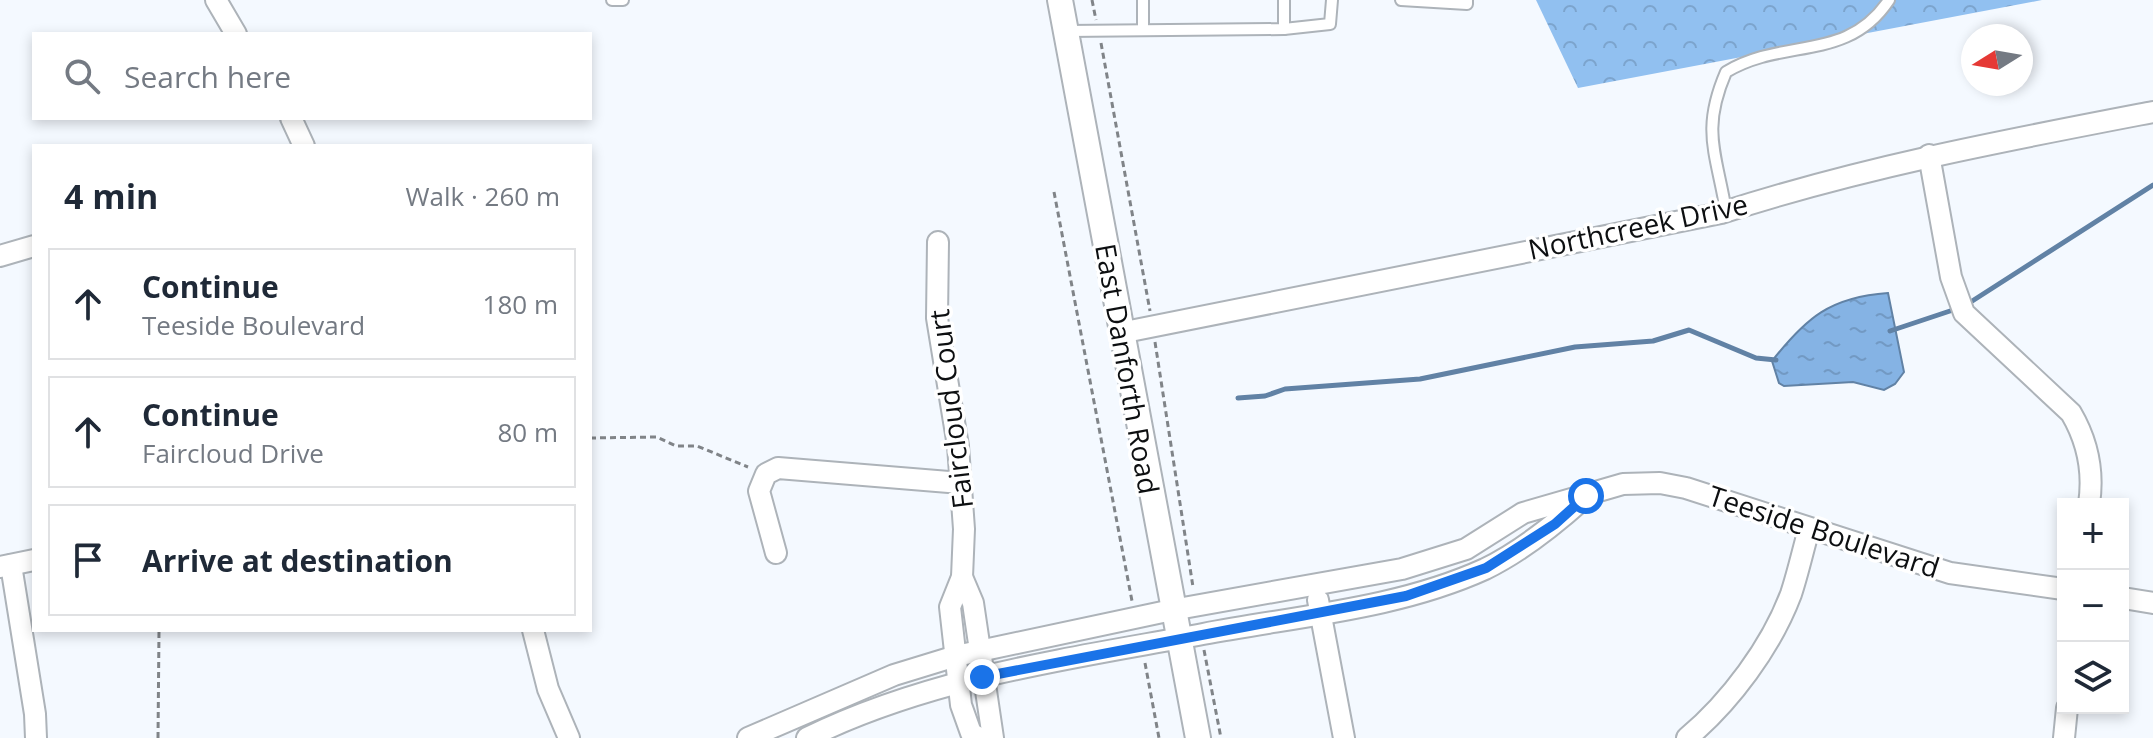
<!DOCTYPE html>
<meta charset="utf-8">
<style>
:root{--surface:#fff;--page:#f2f2f3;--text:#1f2937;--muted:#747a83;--line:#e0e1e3}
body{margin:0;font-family:"Open Sans",sans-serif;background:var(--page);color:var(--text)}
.controls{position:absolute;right:24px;bottom:24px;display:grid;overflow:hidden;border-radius:0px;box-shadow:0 4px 12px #0003}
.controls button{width:72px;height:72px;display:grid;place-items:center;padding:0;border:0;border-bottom:2px solid var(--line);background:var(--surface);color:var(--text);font:40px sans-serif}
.compass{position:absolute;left:1961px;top:24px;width:72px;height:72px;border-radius:50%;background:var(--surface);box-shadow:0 4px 12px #0003;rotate:259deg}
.stop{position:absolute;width:24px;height:24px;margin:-18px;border:6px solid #1a73e8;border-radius:50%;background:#fff}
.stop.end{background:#1a73e8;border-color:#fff;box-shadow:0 2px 8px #0008}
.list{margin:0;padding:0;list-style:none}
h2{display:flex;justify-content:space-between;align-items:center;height:104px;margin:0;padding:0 32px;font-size:34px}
h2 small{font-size:26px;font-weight:400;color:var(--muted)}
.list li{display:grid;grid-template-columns:52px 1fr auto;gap:24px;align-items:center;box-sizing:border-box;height:112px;margin:0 16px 16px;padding:0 16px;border:2px solid var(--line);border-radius:0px}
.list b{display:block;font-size:30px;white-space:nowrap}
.list p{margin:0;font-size:26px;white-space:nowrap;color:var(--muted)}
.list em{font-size:26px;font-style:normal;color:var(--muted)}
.icon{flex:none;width:44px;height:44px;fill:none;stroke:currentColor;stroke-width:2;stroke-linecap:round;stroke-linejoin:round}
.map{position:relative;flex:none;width:2153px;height:738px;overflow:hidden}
.search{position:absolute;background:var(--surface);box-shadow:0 4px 12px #0003;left:32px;top:32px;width:560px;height:88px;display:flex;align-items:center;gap:20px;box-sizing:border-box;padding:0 28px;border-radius:0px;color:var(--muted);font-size:30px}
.panel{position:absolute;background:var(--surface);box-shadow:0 4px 12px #0003;left:32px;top:144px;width:560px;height:488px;border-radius:0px}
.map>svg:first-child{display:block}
.forest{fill:url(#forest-crowns)}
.water{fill:url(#water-ripples);stroke:#6182a5;stroke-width:2}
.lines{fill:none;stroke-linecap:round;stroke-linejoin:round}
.stream{stroke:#6182a5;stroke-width:5}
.service-casing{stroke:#adb3b9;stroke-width:14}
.minor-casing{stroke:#adb3b9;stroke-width:24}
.tertiary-casing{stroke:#adb3b9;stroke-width:28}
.path{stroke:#808488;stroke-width:3;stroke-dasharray:6 4;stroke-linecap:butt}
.service{stroke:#fff;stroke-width:10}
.minor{stroke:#fff;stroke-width:20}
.tertiary{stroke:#fff;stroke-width:24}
.route{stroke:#1a73e8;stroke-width:10}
.labels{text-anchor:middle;stroke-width:7;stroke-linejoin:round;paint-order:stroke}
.street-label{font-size:28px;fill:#0d0f11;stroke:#fff}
</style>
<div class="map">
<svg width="2153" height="738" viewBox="0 0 2153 738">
<defs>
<pattern id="forest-crowns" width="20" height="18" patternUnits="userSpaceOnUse" patternTransform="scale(2)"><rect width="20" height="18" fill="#91c0f0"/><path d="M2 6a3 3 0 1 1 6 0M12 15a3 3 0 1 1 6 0" fill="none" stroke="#7ca4cd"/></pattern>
<pattern id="water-ripples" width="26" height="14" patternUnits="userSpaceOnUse" patternTransform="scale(2)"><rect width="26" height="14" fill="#85b3e4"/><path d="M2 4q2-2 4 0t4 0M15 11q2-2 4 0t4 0" fill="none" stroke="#7299c3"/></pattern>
</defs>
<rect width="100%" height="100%" fill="#f4f9ff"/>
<!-- forest -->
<polygon class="forest" points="1536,0 2042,0 1578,88"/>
<!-- water -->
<path class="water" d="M1888,293L1904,372L1895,384L1884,390L1853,382L1784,386L1779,383L1772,361C1806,318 1830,297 1888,293Z"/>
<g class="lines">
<!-- stream -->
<g class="stream">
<polyline points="1966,305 2153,185"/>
<polyline points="1890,331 1956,309"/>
<polyline points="1238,398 1265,396 1285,389 1420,379 1575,347 1653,341 1689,330 1756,358 1776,360"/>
</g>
<defs>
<g id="service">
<polyline points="612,0 623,0"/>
<polyline points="1401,0 1467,4 1467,0"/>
<polyline points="1143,27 1143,0"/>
<polyline points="1284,29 1284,0"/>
<polyline points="1067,31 1284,29 1330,24 1332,0"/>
<path d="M1726,211C1716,152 1701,130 1726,72C1784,37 1847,63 1889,0"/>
</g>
<g id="minor">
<polyline points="216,0 236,34"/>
<polyline points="291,118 304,146"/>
<path d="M1929,155L1951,277L1964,313L2071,413C2088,442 2094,471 2089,504"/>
<polyline points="938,242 937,318 958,446 964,529 962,577 950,607 961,705 971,733 979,738"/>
<polyline points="0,256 34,246"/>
<path d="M1120,333L1721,213C1863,167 2007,140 2153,112"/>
<polyline points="776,553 759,491 766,474 778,468 961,483"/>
<polyline points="11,565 35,714 36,738"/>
<polyline points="0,567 34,560"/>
<polyline points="962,577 973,603 993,738"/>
<polyline points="2123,598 2153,603"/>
<polyline points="1318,600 1344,738"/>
<polyline points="533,630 548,689 569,738"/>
<polyline points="748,738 894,675 956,656 1172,610 1402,569 1466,549 1523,513 1623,484 1660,483 1686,488 1950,573 2063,589"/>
<path d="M807,738C931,677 1068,659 1203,634C1297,616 1397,609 1485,569C1520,552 1554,525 1583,499"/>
<path d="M1687,738C1730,702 1771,647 1791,594C1798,573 1803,550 1809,529"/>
<polyline points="2064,738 2067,708"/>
</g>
<polyline id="tertiary" points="1060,0 1198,738"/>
</defs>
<!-- service casing -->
<use href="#service" class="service-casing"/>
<!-- minor casing -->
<use href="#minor" class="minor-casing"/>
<!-- tertiary casing -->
<use href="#tertiary" class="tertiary-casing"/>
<!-- path -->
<g class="path">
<polyline points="1092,0 1096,20"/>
<polyline points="1101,43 1150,311"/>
<polyline points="1054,192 1132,601"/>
<polyline points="1155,342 1193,587"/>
<polyline points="590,438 657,437 676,446 697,446 748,467"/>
<polyline points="1204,650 1221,738"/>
<polyline points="1145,663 1159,738"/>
<polyline points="158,738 159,630"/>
</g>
<!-- service -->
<use href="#service" class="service"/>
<!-- minor -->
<use href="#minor" class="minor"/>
<!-- tertiary -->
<use href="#tertiary" class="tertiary"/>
</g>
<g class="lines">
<!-- route -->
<polyline class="route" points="982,677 1406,596 1486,568 1555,524 1586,496"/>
</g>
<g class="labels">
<!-- street labels -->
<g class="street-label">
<text transform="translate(1638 227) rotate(-12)" y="10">Northcreek Drive</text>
<text transform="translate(1127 369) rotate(80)" y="10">East Danforth Road</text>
<text transform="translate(951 409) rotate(-97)" y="10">Faircloud Court</text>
<text transform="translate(1824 532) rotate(18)" y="10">Teeside Boulevard</text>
</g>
</g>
</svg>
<div class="controls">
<button>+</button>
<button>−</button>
<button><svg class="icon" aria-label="layers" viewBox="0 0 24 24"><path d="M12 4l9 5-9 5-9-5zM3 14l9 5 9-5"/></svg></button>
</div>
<svg class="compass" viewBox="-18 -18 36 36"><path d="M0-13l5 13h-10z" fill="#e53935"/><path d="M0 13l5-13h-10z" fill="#747a83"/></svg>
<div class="stop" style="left:1586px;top:496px"></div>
<div class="stop end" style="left:982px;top:677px"></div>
<div class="search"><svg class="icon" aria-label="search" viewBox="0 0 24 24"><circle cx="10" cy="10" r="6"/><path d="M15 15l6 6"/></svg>Search here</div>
<section class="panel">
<h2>4 min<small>Walk · 260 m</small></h2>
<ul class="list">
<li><svg class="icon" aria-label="ahead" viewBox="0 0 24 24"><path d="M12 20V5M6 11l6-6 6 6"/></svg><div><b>Continue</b><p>Teeside Boulevard</p></div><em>180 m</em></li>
<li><svg class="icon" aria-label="ahead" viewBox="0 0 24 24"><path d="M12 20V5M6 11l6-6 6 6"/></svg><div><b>Continue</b><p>Faircloud Drive</p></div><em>80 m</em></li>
<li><svg class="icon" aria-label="arrive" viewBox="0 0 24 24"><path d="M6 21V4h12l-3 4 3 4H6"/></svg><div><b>Arrive at destination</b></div></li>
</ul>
</section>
</div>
